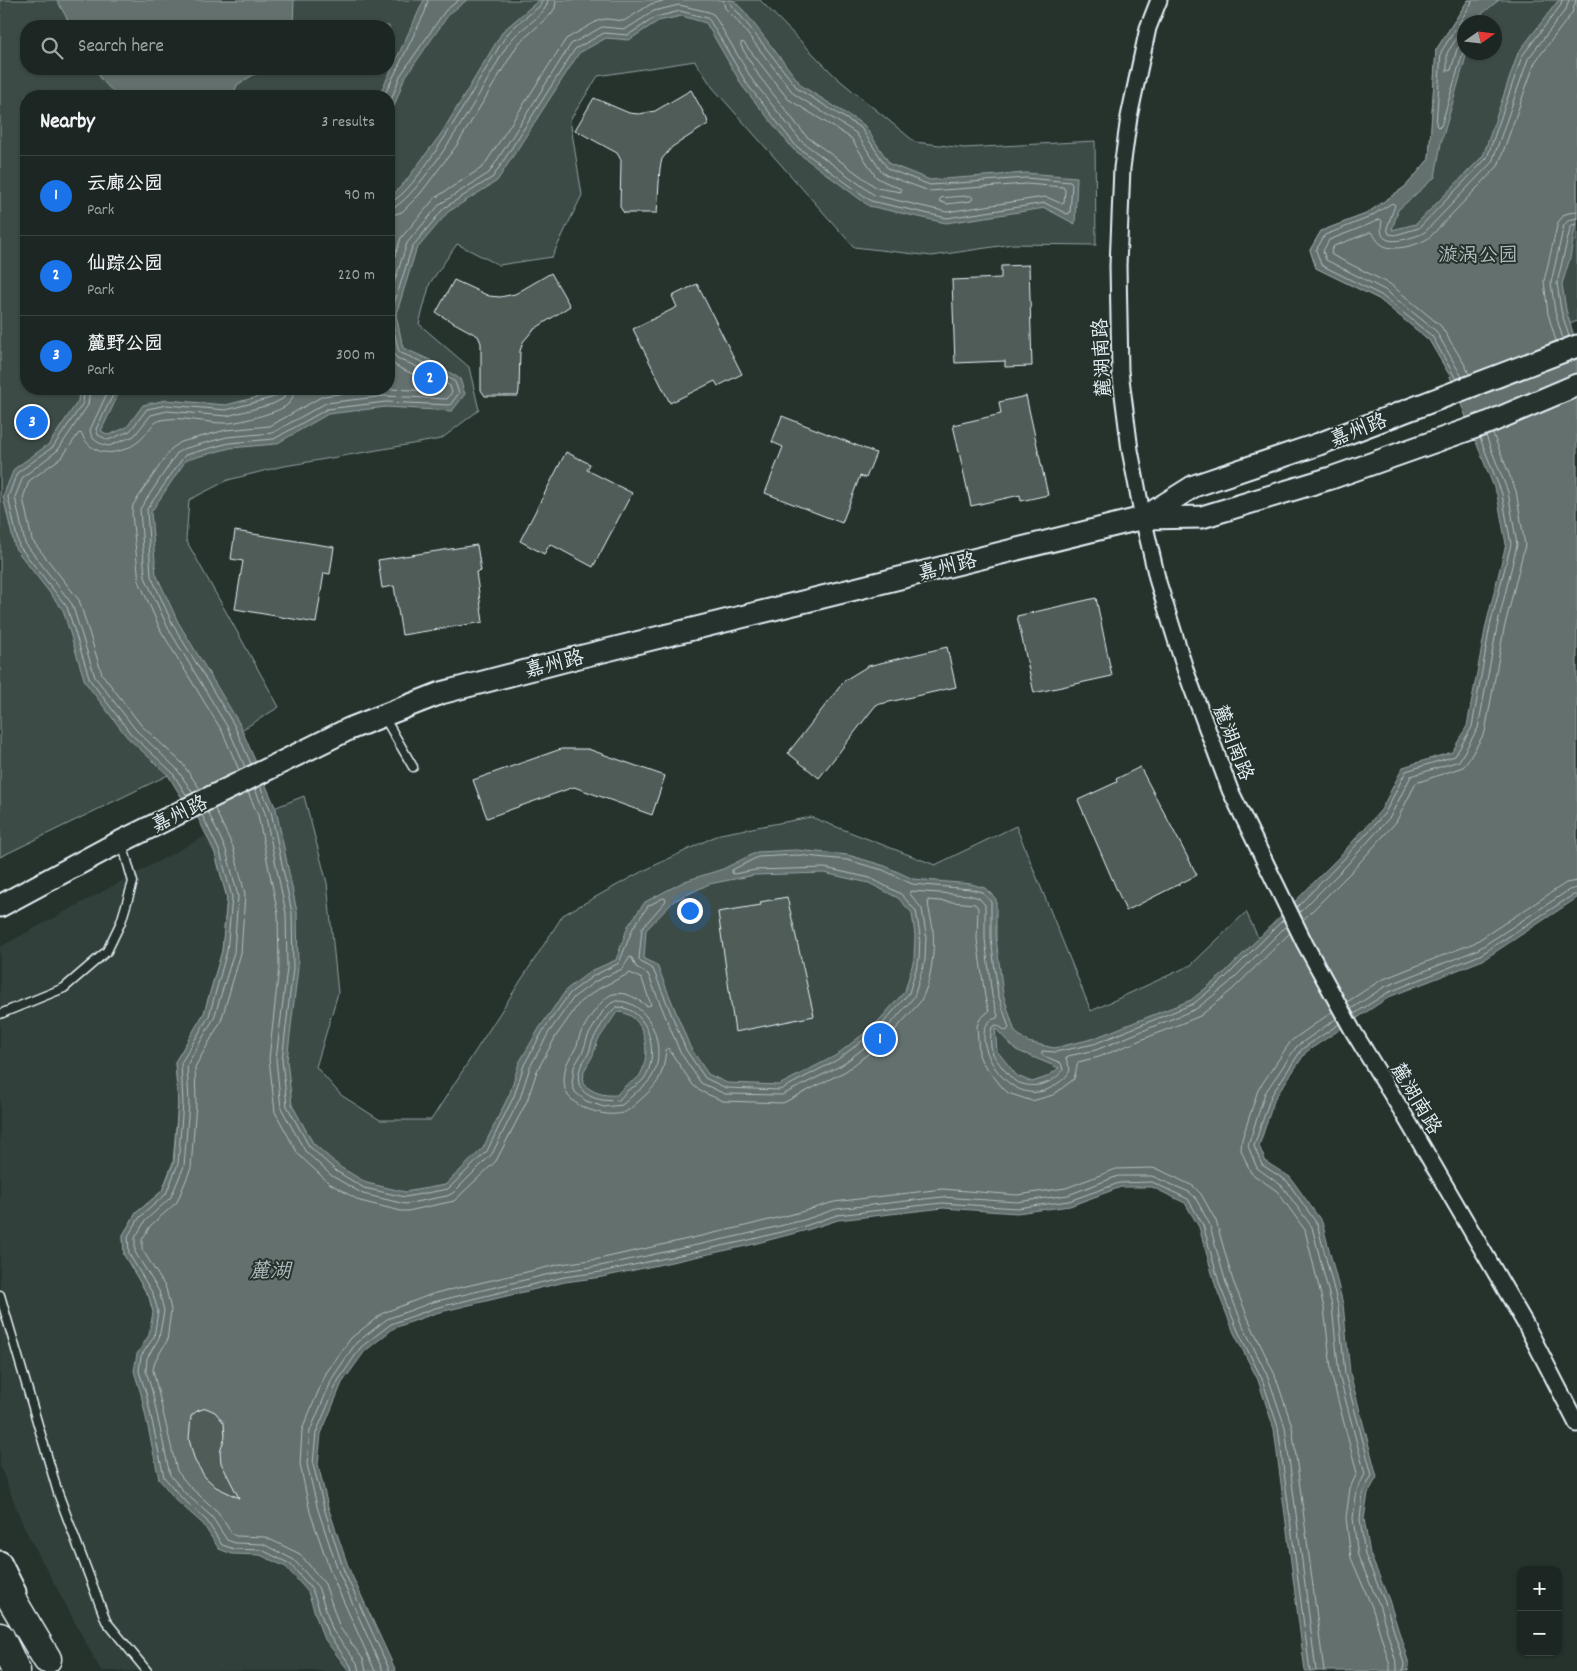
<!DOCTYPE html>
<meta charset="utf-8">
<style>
:root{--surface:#1c2622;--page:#252e2a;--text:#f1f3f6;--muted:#a0a5a5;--line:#3a4340;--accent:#1a73e8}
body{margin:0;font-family:Dekko,"LXGW WenKai TC",sans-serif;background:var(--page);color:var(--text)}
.controls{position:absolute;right:15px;bottom:15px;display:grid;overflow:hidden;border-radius:10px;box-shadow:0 1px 4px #0004}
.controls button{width:45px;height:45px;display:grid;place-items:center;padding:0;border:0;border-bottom:1px solid var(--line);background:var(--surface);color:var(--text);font:25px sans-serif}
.compass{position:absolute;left:1457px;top:15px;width:45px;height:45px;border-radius:50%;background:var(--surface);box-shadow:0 1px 4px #0004;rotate:76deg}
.you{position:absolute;left:689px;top:910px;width:18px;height:18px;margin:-12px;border:4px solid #fff;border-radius:50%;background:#1a73e8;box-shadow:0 0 0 8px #1a73e833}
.badge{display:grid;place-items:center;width:32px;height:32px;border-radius:50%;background:var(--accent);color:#fff;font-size:16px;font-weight:700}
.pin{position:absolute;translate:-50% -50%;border:2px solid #fff;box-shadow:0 1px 5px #0006}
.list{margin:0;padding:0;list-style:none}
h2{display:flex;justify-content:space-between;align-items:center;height:65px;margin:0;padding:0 20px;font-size:21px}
h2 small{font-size:16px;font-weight:400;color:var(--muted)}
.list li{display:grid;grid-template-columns:32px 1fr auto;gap:15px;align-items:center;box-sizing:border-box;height:80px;padding:0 20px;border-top:1px solid var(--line)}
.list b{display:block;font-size:19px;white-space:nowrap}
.list p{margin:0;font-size:16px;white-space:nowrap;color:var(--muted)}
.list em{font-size:16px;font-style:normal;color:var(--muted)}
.icon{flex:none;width:28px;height:28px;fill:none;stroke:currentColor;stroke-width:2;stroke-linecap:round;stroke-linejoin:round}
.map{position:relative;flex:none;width:1577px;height:1671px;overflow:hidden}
.search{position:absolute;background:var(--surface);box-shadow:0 1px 4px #0004;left:20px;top:20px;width:375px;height:55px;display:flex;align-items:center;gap:12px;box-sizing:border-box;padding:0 18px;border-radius:20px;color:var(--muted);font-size:19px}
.panel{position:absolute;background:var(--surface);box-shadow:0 1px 4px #0004;left:20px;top:90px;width:375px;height:305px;border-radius:20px}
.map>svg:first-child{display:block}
.built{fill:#333f3a}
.green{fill:#3e4b47;stroke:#939ea0;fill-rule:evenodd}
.water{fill:#636f6d;stroke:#98a3a5;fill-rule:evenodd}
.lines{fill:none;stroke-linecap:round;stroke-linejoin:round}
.shore{stroke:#b3bdc0;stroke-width:1}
.building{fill:#505c59;stroke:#e8f1f8}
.lane-casing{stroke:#e8f1f8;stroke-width:11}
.street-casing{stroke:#e8f1f8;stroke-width:19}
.secondary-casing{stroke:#e8f1f8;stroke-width:25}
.highway-casing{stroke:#e8f1f8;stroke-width:31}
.lane{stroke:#26332d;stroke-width:8}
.street{stroke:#26332d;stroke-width:15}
.secondary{stroke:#26332d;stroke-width:21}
.highway{stroke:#26332d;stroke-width:28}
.labels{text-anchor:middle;stroke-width:4;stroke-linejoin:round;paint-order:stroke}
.park-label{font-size:20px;fill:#b5bfc3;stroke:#26332d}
.street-label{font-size:20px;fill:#e8f1f8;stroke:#26332d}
.water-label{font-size:21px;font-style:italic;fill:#b3bdc0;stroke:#26332d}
</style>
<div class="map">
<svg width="1577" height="1671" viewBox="0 0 1577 1671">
<rect width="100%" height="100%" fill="#26332d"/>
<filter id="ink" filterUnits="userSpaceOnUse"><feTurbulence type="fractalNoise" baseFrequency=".02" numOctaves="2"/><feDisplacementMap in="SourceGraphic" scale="10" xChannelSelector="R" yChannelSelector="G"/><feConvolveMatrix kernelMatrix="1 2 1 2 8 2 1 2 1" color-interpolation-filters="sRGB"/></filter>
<g filter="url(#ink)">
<!-- built -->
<polygon class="built" points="207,835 215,853 227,898 222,951 204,1014 175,1062 178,1103 174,1162 162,1191 136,1213 124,1255 149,1297 153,1312 149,1335 137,1354 134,1371 176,1500 203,1524 219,1549 232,1554 260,1555 286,1567 308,1592 323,1637 349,1671 101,1671 24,1527 0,1466 0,947"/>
<!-- green -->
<g class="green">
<path d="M0,0H760L837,78L915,142L964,148L1095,141L1096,245L1013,244L932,256L854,247L713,88L695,61L598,76L570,120L582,195L552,257L499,265L457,244L430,283L419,324L469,367L479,410L441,439L279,467L228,480L189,500L186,540L279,707L168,775L0,857ZM26,26H389V69H26ZM26,96H389V389H26Z"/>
<path d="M1468,0H1577V321L1449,374L1429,340L1379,299L1316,268L1310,250L1321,231L1366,214L1406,186L1429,159L1436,50ZM1464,22H1494V52H1464Z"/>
<polygon points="304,796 327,883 338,993 316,1067 341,1095 380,1120 431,1120 563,915 639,873 720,834 811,817 935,865 1016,826 1091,1011 1191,965 1246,912 1295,1015 153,1312 149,1297 124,1255 123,1235 136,1213 162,1191 173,1162 178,1103 175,1062 204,1014 222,951 227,898 215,853 207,835"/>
</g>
<!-- water -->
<g class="water">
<polygon points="57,0 294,0 293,26 71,26"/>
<polygon points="424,0 467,0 449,14 404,79 389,120 389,96 379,96"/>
<path d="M539,0H733L744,11L802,86L864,125L890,164L930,180L1026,173L1077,177L1075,224L1045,208L946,223L869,206L793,149L743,87L706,23L682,16L658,21L629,40L606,38L579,53L497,181L448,212L416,250L396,315L403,348L430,360L460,379L465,394L452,411L386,407L328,414L276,444L230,448L186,460L151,512L156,574L178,622L239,723L276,809L297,912L298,968L287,1060L292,1105L313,1143L340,1167L367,1183L405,1192L445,1185L483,1148L510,1093L519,1063L540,1027L567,989L591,971L616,960L628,926L645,902L685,881L723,869L757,852L796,850L848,855L885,866L913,879L971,884L985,888L996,899V938L1003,994L1015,1032L1028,1042L1054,1048L1092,1039L1191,1000L1221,976L1338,858L1381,810L1403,767L1452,752L1467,726L1486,625L1506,544L1497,495L1449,374L1429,340L1379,299L1316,268L1310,250L1321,231L1366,214L1406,186L1429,159L1436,50L1468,0H1499L1478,17L1476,22H1464V52L1467,53L1441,143L1435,177L1398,210L1392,230L1416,224L1483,156L1518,53L1557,2L1560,0H1577V216L1570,258L1562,284L1566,310L1577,346V898L1483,960L1389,997L1306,1052L1275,1098L1259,1146L1266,1162L1290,1177L1322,1222L1343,1304L1350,1373L1377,1477L1368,1493L1364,1519L1370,1554L1389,1600L1409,1664L1408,1671H1305L1274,1429L1258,1380L1234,1333L1216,1287L1199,1227L1185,1203L1152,1187H1121L1070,1206L1017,1213L943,1208L838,1220L807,1230L746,1246L602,1277L565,1282L436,1313L394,1328L365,1351L342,1383L321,1434L318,1464L328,1507L349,1569L396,1671H349L323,1637L308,1592L286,1567L260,1555L232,1554L219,1549L203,1524L176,1500L159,1479L141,1394L134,1371L137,1354L149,1335L153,1312L149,1297L124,1255L123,1235L136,1213L162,1191L174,1162L178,1103L175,1062L204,1013L222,951L227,898L215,853L198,818L180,795L168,775L127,737L85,682L63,610L15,548L3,496L14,469L49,444L78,401L79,389H121L101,431L109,435L127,427L143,405L166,400L226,405L269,394L279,389H389V199L405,182L441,134L503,31ZM824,873L869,883L898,898L912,913L915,935L914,959L905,991L875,1025L835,1056L779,1085L727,1083L708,1074L690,1047L657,965L644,959L646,930L674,901L709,884L755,875ZM617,1012C646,1012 652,1055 640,1075C637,1080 630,1082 625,1086C622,1089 619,1092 617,1095C603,1096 594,1093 583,1084L584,1071L593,1055L598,1040ZM995,1028L1016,1050L1059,1068L1047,1077L1032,1082L1017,1076L997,1051Z"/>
<polygon points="96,69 275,69 253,75 237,85 233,96 117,96 101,79"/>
</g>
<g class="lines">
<!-- shore -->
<g class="shore">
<polyline points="1464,27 1447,53 1447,71 1451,70 1457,49 1464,42"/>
<polygon points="744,43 788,99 851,138 876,177 883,181 901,189 901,192 877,188 806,136 759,76 741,46 741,43"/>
<polyline points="1464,49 1441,126 1438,127 1436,125 1441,52 1471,4 1472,0"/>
<polyline points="384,96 425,12 428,0"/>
<polyline points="389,106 400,76 445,11 459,0"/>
<polygon points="971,196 973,198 971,201 947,204 939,201 941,198"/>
<path d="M389,202C415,200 488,62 506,36C514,25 529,15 540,6L542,0"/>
<path d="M389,209C413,207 476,101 489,77C497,65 503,49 513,38C522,27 547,15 548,0"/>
<polyline points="389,216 402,212 420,194 457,145 518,44 551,14 555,8 556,0"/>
<polyline points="389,274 401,238 435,198 483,167 566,39 599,20 607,19 624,21 651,4 667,0"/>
<polyline points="389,299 407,243 440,204 489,173 571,44 602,27 626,29 654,11 679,5 709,12 714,15 753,81 801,141 874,195 947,212 1044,197 1049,198 1062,204 1064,203 1065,190 1063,187 1026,184 929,191 886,175 881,171 856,133 794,94 736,19 725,8 723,0"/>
<polyline points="1569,336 1561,311 1557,283 1570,229 1572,225 1577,224"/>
<polyline points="1563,339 1555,312 1551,283 1564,225 1569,220 1577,218"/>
<polyline points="1556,341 1548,314 1544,281 1558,222 1565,214 1577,211"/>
<path d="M389,360C402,374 425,374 438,389L436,391L389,389"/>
<path d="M1469,374L1465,365L1441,326L1390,284L1332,255L1331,251L1334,246L1371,232C1375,235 1376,241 1381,244C1391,253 1420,245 1430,237L1498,166L1535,62L1572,13L1576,0"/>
<path d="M1462,377L1436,331L1385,290L1326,260L1323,251L1329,240L1370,224L1380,219L1382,221C1378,241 1389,243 1406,239C1412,237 1419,236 1425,232L1492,162L1528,59L1566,9L1569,0"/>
<polyline points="1456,379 1432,336 1381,295 1321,265 1316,250 1325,235 1368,218 1392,203 1395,205 1387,228 1389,234 1395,235 1419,228 1487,158 1522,56 1561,5 1562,0"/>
<polyline points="84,389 83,403 53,447 17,473 8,497 19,546 67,607 90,680 131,734 172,772 187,796"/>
<polyline points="90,389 88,405 58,450 23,477 15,497 25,543 72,604 95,677 136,730 176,768 193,793"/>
<path d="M109,389L90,430C91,440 99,444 109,446L134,436L151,415L167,411L227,416L273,404L284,398L286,389"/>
<polyline points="116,389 96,429 98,435 108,440 130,431 147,409 167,405 226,410 271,398 278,394 280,389"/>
<polyline points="251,764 234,725 173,625 151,576 147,509 185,455 229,443 274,439 327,409 386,402 450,405 459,393 455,382 427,364 401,353 398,349 391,314 412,247 444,208 493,177 575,49 604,33 628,35 656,17 680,11 707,18 710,21 747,84 796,146 871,201 947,218 1045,203 1067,214 1070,213 1072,184 1070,182 1026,178 930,185 888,169 861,128 798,89 740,15 731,5 730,0"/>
<polyline points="245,767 228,728 168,628 145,577 140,509 177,453 183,449 227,437 272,433 326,403 386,396 447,399 452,392 450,386 424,370 397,358 392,352 389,336"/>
<polyline points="239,770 222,731 161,631 139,581 132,514 133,505 171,449 181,442 226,430 270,426 323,396 383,389"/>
<path d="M260,786L271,811L292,913L293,968L282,1060L287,1106L309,1146L336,1171L364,1188L405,1197L448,1189L487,1151L514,1096L524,1065L544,1029L570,993L593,976L619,963L633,928L648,906L663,898L666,899L665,902L642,928L639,960L642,963L653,969L686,1050L705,1078L726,1088L780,1090L837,1060L878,1029L909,993L919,959L920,935L916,911L901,894L870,878L825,868L755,870L734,874L732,873V870L758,857L796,855L847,860L883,870L912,884L970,889L982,892L991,902V938L998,994L1009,1028L1006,1031L997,1025L992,1027C990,1034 990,1048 993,1054C996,1060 1010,1078 1015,1081C1032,1090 1052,1085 1063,1070L1061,1063L1042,1055V1051L1055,1052L1094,1044L1193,1004L1224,979L1283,920"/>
<path d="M200,789L182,763L141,725L102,674L79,600L32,540L23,498L29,481L62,457L79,433L82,434C85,442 89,446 97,450C110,456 128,450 139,441C151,431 150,420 168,419C186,417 206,423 225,423C236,424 278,412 286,406C292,401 294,395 294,389"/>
<path d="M255,789L265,813L286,913L287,968L276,1059L281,1108L305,1151L332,1176L363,1194L405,1204L447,1196L453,1193L492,1154L520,1098L530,1067L549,1032L574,997L596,981L622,969L630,957L632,958L636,967L648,974L680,1052L701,1083L725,1094L782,1095L842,1065L882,1034L914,997L925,960L926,934L922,909L910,894V891L969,895L979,898L985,905V939L992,996L998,1016L997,1018C961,1025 1006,1117 1054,1086C1061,1081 1068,1077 1070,1069L1066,1059L1068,1056L1096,1050L1196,1009L1228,984L1286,926"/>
<path d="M248,792L258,815L278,914L279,967L269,1059L275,1112L298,1154L329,1183L360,1201L401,1211H408L454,1201L496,1161L527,1101L537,1071L556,1036L580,1002L600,988L630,973L642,979L651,1005L647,1006C637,999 627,991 613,994C602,997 584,1025 580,1035C578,1039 578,1045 575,1049C572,1055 568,1060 566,1066C564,1073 563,1085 566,1092C572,1104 586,1109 597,1112C607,1115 622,1116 630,1109C654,1087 662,1085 666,1050L668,1048L693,1085L700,1091L723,1101L783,1103L846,1071L887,1039L920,1002C931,984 935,951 933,930C932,921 928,909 928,900L975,904L978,908L977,939L985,997L989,1011L980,1019L977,1026L979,1055L982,1062L1002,1087L1008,1093L1032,1101L1053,1095L1074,1079L1078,1062L1099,1057L1200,1016L1233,989L1290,933"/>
<polyline points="215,809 233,847 245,894 241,953 221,1021 195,1067 196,1103 191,1168 177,1202 150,1226 142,1240 142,1249 166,1288 171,1310 167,1341 155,1361 153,1370 177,1471 190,1487 218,1512 232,1534 236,1536 265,1537 300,1554 325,1584 340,1628 363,1659 366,1671"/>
<polyline points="208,812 226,850 238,896 234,952 214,1018 187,1065 189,1103 184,1166 171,1197 145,1221 135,1238 135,1252 159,1291 164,1311 159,1338 147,1358 146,1371 152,1391 170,1475 184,1492 212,1517 227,1540 235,1543 263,1544 294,1560 318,1587 333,1631 357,1663 359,1671"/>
<polyline points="202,815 220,852 232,897 227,951 209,1016 181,1063 183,1103 178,1164 166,1194 140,1217 128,1236 129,1254 153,1294 158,1311 154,1337 141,1356 139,1371 146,1393 164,1477 180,1496 207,1521 222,1545 234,1549 262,1550 290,1564 312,1589 328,1634 351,1666 352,1671"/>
<polyline points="1297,907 1342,861 1385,813 1406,771 1455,756 1472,727 1490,626 1511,544 1502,494 1480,438"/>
<polyline points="1299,913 1346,866 1390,817 1411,776 1459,761 1478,728 1497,627 1517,545 1508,492 1486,436"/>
<polyline points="1303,920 1352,871 1396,822 1416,783 1463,767 1468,761 1485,732 1504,629 1525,545 1516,491 1493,434"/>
<path d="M616,1001C648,1000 664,1041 656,1068C651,1082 643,1087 633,1095C629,1098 626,1102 622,1105L604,1107L586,1101L575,1092L572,1084L574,1067L583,1051L588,1036L603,1011L610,1004Z"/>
<polyline points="1347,1002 1381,980 1474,943 1566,883 1577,881"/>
<path d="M617,1007C650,1007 661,1058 643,1080C639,1085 632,1087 627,1091C624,1094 622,1097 619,1100C599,1103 571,1095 580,1069C581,1063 587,1058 589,1052C591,1048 591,1042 594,1038C598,1030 610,1010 617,1007Z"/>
<polyline points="1351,1009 1384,987 1477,950 1569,890 1577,888"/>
<polyline points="1332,1012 1291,1041 1258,1090 1242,1139 1241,1150 1251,1173 1277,1191 1305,1230 1324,1308 1332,1377 1357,1473 1350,1488 1346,1518 1351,1558 1372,1607 1390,1665 1390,1671"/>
<polyline points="1354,1014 1387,993 1480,955 1573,895 1577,895"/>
<polyline points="1336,1019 1297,1046 1265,1093 1248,1146 1257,1168 1282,1186 1312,1227 1332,1306 1339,1375 1365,1474 1357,1490 1353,1518 1358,1556 1379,1604 1397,1665 1397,1671"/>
<polyline points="1339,1024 1302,1049 1271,1096 1254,1146 1262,1165 1287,1181 1317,1224 1338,1305 1345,1374 1372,1475 1363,1492 1360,1519 1365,1555 1385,1602 1404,1664 1403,1671"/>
<polyline points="375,1671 332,1576 310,1512 300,1464 302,1430 326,1373 351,1338 383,1313 432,1294 561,1264 599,1259 741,1227 801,1212 834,1202 942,1189 1017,1195 1066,1188 1116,1169 1152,1168 1160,1170 1193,1186 1201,1194 1216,1221 1233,1281 1251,1325 1275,1375 1292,1426 1324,1671"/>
<polyline points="383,1671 339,1573 318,1510 307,1464 310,1431 333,1377 356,1343 387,1319 433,1302 562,1271 600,1266 743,1235 804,1220 836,1209 942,1197 1017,1202 1068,1195 1118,1176 1152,1176 1189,1192 1195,1197 1209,1223 1226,1283 1244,1328 1268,1377 1285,1427 1316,1671"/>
<polyline points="390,1671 344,1571 324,1508 313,1464 316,1433 338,1381 361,1347 391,1324 435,1308 564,1277 601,1272 745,1241 805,1226 837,1215 942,1203 1017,1208 1069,1201 1119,1183 1152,1182 1188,1199 1203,1225 1220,1286 1238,1331 1262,1379 1278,1427 1310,1671"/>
</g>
</g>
<!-- building -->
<g class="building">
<polygon points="691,90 707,119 708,124 672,147 662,159 660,168 657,213 624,213 620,207 621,160 617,153 575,130 594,98 629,113 639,114 655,111"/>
<polygon points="1029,265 1032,366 1005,367 1005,361 955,363 952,280 1001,278 1001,266"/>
<polygon points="551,273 570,306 533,330 523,342 520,351 519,390 518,396 485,396 481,390 481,343 478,336 436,313 454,280 489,296 500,297 515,294"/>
<polygon points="697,284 742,374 718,386 715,381 670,403 633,329 677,307 672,296"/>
<polygon points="1026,396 1048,495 1021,501 1020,495 971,506 953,425 1001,414 999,402"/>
<polygon points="782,416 876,453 866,478 860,476 842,523 765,493 783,447 772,442"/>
<polygon points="566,452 590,464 587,470 632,493 593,567 550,544 544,554 520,541"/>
<polygon points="235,531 334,547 330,574 324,573 316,623 235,609 243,561 231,559"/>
<polygon points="477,545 481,571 476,572 483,622 402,635 394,586 382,588 378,560"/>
<polygon points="1096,598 1112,676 1034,693 1017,616"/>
<polygon points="947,647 956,687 876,705 819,778 788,753 845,680 868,666"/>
<polygon points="561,749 588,749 665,776 652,815 574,787 487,818 473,780"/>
<polygon points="1140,767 1197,875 1126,911 1078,800 1117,782 1116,779"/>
<polygon points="787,897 814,1016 735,1032 718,912 761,905 760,902"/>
<polygon points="206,1408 215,1412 224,1423 225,1437 220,1452 221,1463 239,1498 216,1487 205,1477 195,1461 191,1447 189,1439 191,1416 197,1411"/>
</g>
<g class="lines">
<defs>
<g id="lane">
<polyline points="384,717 413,767"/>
<polyline points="0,1014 64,988 107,951 121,922 133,882 122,843"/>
<polyline points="0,1295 58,1493 106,1621 147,1671"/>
</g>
<polyline id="street" points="1159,0 1148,28 1129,117 1122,168 1118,266 1120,371 1130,450 1143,518 1158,582 1186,672 1230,790 1305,944 1353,1031 1403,1113 1526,1325 1577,1424"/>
<g id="secondary">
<polyline points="1577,346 1319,444 1194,486 1143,518 1202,517 1331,478 1490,422 1577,385"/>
<polyline points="0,906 106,849 349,729 441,693 579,657 1143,518"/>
<polyline points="0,1562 15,1592"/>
</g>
<g id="highway">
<polyline points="0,1580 47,1659"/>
<polyline points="0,1637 16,1671"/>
</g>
</defs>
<!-- lane casing -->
<use href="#lane" class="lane-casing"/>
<!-- street casing -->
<use href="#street" class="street-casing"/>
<!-- secondary casing -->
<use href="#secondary" class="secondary-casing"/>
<!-- highway casing -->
<use href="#highway" class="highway-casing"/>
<!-- lane -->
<use href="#lane" class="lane"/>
<!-- street -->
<use href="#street" class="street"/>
<!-- secondary -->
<use href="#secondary" class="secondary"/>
<!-- highway -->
<use href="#highway" class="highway"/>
</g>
</g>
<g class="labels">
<!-- park labels -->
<g class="park-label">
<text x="1478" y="261">漩涡公园</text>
</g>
<!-- street labels -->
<g class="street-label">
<text transform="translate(1101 358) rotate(-93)" y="7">麓湖南路</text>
<text transform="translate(1358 429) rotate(-21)" y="7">嘉州路</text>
<text transform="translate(947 566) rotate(-14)" y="7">嘉州路</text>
<text transform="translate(554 663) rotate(-14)" y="7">嘉州路</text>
<text transform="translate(1234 742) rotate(69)" y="7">麓湖南路</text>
<text transform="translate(179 813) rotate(-26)" y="7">嘉州路</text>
<text transform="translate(1417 1098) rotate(59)" y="7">麓湖南路</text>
</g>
<!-- water labels -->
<g class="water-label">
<text x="270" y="1277">麓湖</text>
</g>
</g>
</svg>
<div class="controls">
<button>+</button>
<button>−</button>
</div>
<svg class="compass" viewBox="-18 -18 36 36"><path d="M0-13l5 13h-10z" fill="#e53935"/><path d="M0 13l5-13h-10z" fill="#a0a5a5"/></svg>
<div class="you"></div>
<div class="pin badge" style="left:880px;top:1039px">1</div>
<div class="pin badge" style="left:430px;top:378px">2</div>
<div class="pin badge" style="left:32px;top:422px">3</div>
<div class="search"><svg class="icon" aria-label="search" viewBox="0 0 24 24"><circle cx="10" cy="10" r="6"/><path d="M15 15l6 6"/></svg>Search here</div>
<section class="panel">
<h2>Nearby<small>3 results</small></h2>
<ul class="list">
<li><span class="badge">1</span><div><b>云廊公园</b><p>Park</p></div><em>90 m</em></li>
<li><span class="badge">2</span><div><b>仙踪公园</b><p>Park</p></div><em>220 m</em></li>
<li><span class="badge">3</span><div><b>麓野公园</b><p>Park</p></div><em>300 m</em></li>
</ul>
</section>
</div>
